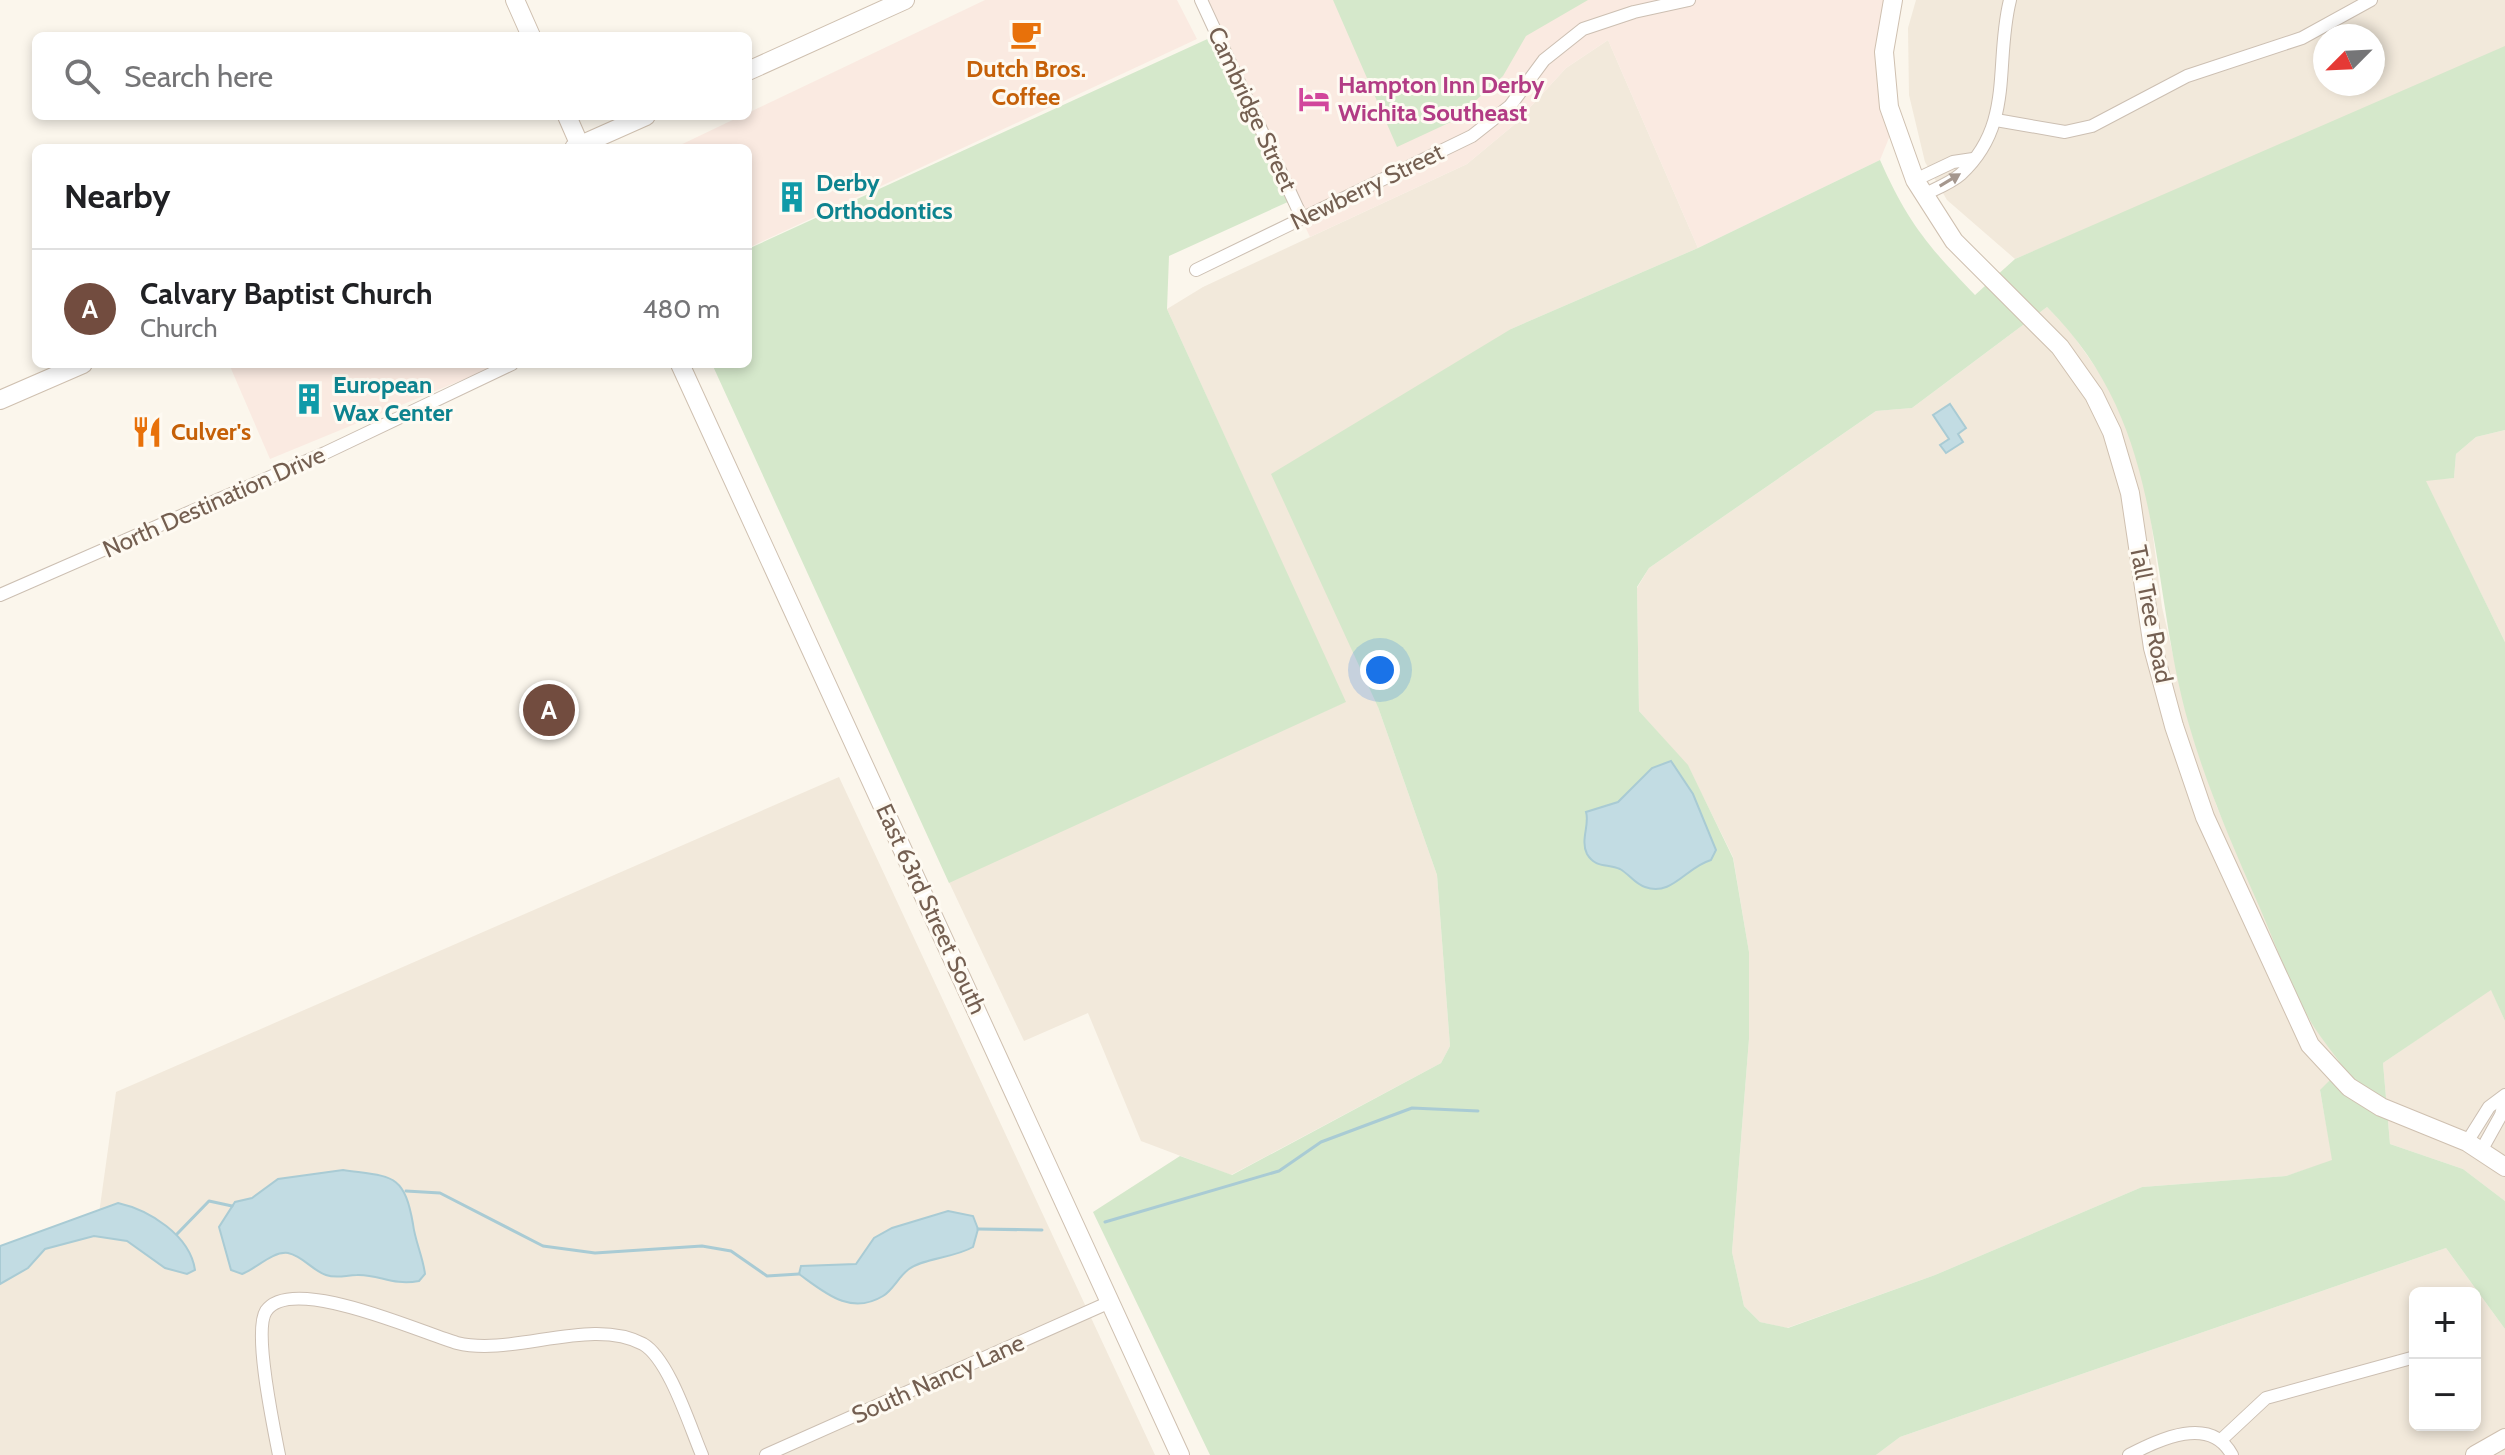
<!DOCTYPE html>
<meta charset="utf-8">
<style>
:root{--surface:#fff;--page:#f2f2f2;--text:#202124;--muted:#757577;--line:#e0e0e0;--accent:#724c3f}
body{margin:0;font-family:Cabin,sans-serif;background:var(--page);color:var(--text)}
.controls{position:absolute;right:24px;bottom:24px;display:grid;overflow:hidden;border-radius:12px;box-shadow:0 4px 12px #0003}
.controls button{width:72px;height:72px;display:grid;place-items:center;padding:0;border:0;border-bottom:2px solid var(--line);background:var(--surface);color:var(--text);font:40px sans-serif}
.compass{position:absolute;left:2313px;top:24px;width:72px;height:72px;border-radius:50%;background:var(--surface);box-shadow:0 4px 12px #0003;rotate:246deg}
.you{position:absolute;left:1380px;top:670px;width:28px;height:28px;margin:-20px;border:6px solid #fff;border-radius:50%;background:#1a73e8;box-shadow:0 0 0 12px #1a73e833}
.badge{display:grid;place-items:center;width:52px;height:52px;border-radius:50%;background:var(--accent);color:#fff;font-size:26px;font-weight:700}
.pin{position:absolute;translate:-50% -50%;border:4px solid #fff;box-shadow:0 2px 8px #0006}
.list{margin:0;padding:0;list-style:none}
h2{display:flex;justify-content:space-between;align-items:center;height:104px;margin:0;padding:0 32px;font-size:34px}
h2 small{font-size:26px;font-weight:400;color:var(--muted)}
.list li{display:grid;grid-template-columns:52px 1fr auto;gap:24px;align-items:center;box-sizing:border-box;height:120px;padding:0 32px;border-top:2px solid var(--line)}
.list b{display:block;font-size:30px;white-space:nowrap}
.list p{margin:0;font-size:26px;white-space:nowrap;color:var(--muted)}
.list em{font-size:26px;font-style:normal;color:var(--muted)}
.icon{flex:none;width:44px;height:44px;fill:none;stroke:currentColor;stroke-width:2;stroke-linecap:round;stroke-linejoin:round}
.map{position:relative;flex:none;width:2505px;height:1455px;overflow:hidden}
.search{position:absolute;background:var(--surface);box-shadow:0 4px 12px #0003;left:32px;top:32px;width:720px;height:88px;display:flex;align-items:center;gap:20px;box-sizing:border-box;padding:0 28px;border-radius:12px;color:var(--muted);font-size:30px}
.panel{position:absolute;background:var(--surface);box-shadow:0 4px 12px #0003;left:32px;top:144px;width:720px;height:224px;border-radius:12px}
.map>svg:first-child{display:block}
.residential{fill:#f2e9db;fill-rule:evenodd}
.commercial{fill:#faeae1}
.green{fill:#d5e8cb;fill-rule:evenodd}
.water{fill:#c2dce3;stroke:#a9cbd4;stroke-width:2}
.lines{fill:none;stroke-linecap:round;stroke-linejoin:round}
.stream{stroke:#a9cbd4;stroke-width:3}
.street-casing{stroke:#ccbfb2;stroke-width:14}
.secondary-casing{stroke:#cfc0b0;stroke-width:20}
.street{stroke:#fff;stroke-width:12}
.secondary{stroke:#fff;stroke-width:18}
.oneway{fill:#a5978e}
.labels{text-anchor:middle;stroke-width:6;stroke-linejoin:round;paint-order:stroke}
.food-label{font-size:24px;font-weight:bold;fill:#c56008;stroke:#fefaf2}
.hotel-label{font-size:24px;font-weight:bold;fill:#b23c85;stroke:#fefaf2;text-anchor:start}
.street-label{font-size:24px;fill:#745f51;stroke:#fefaf2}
.culture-label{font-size:24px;font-weight:bold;fill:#0d838f;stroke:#fefaf2;text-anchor:start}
</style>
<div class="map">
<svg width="2505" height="1455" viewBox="0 0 2505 1455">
<rect width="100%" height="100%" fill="#fbf6ec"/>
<!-- residential -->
<g class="residential">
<path d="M1916,0H2505V51L2015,259L1947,200L1925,162L1909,95L1908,28ZM2325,36H2373V84H2325Z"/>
<polygon points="1608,40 1698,248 1511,329 1378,707 1437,875 1450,1046 1441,1063 1231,1175 1141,1141 1088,1013 1024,1041 948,880 1345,702 1167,309 1203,287 1467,164 1515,124 1566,68"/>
<polygon points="2047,307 2070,331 2108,385 2135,447 2148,497 2162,607 2189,724 2217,807 2308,1018 2343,1067 2320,1091 2333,1161 2286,1176 2142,1187 1935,1275 1787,1328 1760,1322 1744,1306 1732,1252 1749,1039 1749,952 1733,857 1688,766 1639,711 1637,588 1649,568 1876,411 1912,408"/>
<polygon points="2505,430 2505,642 2425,480 2454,478 2456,454 2476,437"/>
<polygon points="839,777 1155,1455 0,1455 0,1281 45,1249 96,1235 116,1092"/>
<polygon points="2491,989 2505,1021 2505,1201 2463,1169 2390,1144 2383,1063"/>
<path d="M2446,1248L2505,1329V1455H1876L1900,1437ZM2415,1293H2475V1425H2415Z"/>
</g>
<!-- commercial -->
<g class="commercial">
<polygon points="985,0 1177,0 1197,39 748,248 748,148 674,148 741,116 748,116 748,113"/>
<polygon points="1197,0 1893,0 1884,52 1895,123 1880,160 1698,248 1608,40 1566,68 1515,124 1467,164 1310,237"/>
<polygon points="229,364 501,364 270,459"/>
</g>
<!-- green -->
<g class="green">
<polygon points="1333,0 1588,0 1526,36 1503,76 1453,121 1397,147"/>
<polygon points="1214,36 1290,201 1169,256 1167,309 1346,702 949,883 712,364 748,364 748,249"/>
<path d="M2505,46V430L2476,437L2456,454L2454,478L2426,481L2505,642V1021L2491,990L2383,1063L2390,1144L2463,1169L2505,1201V1329L2446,1248L1900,1437L1876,1455H1210L1093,1212L1180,1156L1232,1175L1441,1063L1450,1046L1437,875L1378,707L1271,474L1511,329L1698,248L1880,160C1908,223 1928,246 1975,295L2015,259ZM2047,307C2168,427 2146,573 2189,725C2207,787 2233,847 2259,906C2275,943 2289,982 2308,1017C2318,1035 2332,1051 2343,1067L2320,1090L2332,1160L2286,1176L2142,1187L1935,1275L1788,1328L1760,1322L1744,1306L1732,1252L1749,1039V952L1733,858L1688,765L1639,711L1637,587L1649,568L1876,411L1912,408Z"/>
</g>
<!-- water -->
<g class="water">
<polygon points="1950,404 1966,428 1958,434 1963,442 1946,453 1940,445 1949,439 1933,415"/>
<path d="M1671,761L1693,794L1716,850L1711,860C1686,867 1672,897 1645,887C1635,884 1629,874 1620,869C1608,863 1596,869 1587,854C1580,840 1590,824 1586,812L1618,802L1652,768Z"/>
<path d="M343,1170C391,1177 404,1172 413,1224C415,1241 423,1257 425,1274L419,1281C392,1286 379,1274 357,1275C346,1275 337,1279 326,1275C313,1271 303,1256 288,1253C272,1251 256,1269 242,1274L231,1270L219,1227L235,1202L252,1198L278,1179Z"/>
<path d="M118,1203C149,1210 190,1235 195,1270L187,1274L165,1268L127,1241L94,1236L45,1249L28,1268L0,1284V1246Z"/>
<path d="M948,1211L973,1216L978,1229L973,1247C954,1258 924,1258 909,1269C899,1276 893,1290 883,1296C850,1316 824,1292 799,1274L801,1266L856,1264L874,1238L892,1228Z"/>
</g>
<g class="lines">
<!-- stream -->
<g class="stream">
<polyline points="406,1191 440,1193 543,1246 595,1253 702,1246 731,1251 767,1276 799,1274"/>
<polyline points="1105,1222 1279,1171 1321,1142 1412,1108 1478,1111"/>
<polyline points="978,1229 1042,1230"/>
<polyline points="177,1234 209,1201 232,1206"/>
</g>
<defs>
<g id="street">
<polyline points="1201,0 1302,218"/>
<polyline points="1996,120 2065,132 2092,126 2187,76 2302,38 2371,0"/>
<polyline points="1915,180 1953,162 1973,159"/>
<path d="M1923,195C1935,189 1951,183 1961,174C2015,124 1994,64 2010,0"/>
<polyline points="1196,270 1472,136 1510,106 1544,60 1583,29 1634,12 1689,0"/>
<polyline points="0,595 325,453 512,364"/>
<polyline points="2467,1142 2489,1107 2505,1095"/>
<polyline points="2481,1151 2501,1115 2505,1099"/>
<polyline points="2221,1440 2266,1398 2415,1357"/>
<path d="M279,1455C274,1429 253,1331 266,1311C292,1273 424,1334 457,1343C513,1357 591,1316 643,1344C669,1359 690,1427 702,1455"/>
<polyline points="766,1455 1110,1302"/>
<path d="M2129,1455C2159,1440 2210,1414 2232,1455"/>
</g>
<g id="secondary">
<polyline points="515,0 531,36"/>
<polyline points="1893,0 1884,52 1889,107 1915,180 1954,241 2060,347 2094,395 2112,432 2130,493 2153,648 2174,726 2205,817 2310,1045 2349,1087 2381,1107 2467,1142 2505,1167"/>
<polyline points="748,71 905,0"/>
<polyline points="567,116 581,148"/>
<polyline points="574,148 646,116"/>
<polyline points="680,364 1180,1455"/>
<polyline points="0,400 83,364"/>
<polyline points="2475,1455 2505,1438"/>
</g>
</defs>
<!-- street casing -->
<use href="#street" class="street-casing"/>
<!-- secondary casing -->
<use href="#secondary" class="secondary-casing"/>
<!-- street -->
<use href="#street" class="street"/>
<!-- secondary -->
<use href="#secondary" class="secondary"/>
</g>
<!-- one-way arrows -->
<defs><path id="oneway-solid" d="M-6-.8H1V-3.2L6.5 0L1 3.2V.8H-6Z" transform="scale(2)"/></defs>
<use class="oneway" href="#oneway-solid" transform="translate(1950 180) rotate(-31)"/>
<!-- icons -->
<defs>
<symbol id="cafe-bare" viewBox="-9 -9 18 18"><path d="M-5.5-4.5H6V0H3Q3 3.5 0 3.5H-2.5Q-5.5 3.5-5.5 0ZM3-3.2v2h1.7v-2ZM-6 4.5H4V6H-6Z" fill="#e8710a" stroke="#fefaf2" stroke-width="2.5" paint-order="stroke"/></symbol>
<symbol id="hotel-bare" viewBox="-9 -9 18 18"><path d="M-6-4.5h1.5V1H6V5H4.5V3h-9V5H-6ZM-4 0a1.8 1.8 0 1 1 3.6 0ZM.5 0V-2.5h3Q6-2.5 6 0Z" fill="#d1479c" stroke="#fefaf2" stroke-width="2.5" paint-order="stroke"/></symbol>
<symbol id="building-bare" viewBox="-9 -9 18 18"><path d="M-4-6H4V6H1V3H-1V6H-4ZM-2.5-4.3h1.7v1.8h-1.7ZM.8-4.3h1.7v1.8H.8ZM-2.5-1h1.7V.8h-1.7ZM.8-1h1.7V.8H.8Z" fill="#0f9aa8" stroke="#fefaf2" stroke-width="2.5" paint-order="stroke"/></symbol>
<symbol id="restaurant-bare" viewBox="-9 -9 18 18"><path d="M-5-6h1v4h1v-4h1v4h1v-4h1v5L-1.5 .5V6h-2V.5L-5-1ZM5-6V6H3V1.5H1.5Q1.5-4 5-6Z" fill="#e8710a" stroke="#fefaf2" stroke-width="2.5" paint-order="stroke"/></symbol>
</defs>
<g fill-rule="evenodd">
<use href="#cafe-bare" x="1004" y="12" width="44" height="44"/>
<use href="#hotel-bare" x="1292" y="77" width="44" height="44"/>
<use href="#building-bare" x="770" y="175" width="44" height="44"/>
<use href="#building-bare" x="287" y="377" width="44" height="44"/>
<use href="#restaurant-bare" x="125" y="410" width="44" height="44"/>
</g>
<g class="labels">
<!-- food labels -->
<g class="food-label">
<text x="1026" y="77">Dutch Bros.<tspan x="1026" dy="28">Coffee</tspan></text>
<text x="171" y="440" text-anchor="start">Culver's</text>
</g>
<!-- hotel labels -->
<g class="hotel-label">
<text x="1338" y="93">Hampton Inn Derby<tspan x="1338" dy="28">Wichita Southeast</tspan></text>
</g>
<!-- street labels -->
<g class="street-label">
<text transform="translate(1252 109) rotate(65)" y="8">Cambridge Street</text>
<text transform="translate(1367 187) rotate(-26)" y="8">Newberry Street</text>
<text transform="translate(214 502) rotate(-24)" y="8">North Destination Drive</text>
<text transform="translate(2151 614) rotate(79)" y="8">Tall Tree Road</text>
<text transform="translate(931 909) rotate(65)" y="8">East 63rd Street South</text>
<text transform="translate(938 1379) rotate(-24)" y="8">South Nancy Lane</text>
</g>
<!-- culture labels -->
<g class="culture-label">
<text x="816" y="191">Derby<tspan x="816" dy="28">Orthodontics</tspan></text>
<text x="333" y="393">European<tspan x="333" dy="28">Wax Center</tspan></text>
</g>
</g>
</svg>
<div class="controls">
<button>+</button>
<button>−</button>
</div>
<svg class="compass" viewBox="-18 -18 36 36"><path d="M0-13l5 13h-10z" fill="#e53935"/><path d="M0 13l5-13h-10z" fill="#757577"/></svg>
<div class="you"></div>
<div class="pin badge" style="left:549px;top:710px">A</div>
<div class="search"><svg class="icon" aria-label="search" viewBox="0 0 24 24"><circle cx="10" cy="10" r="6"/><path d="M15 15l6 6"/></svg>Search here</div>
<section class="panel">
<h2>Nearby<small></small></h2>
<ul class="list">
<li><span class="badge">A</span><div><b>Calvary Baptist Church</b><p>Church</p></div><em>480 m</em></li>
</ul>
</section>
</div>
